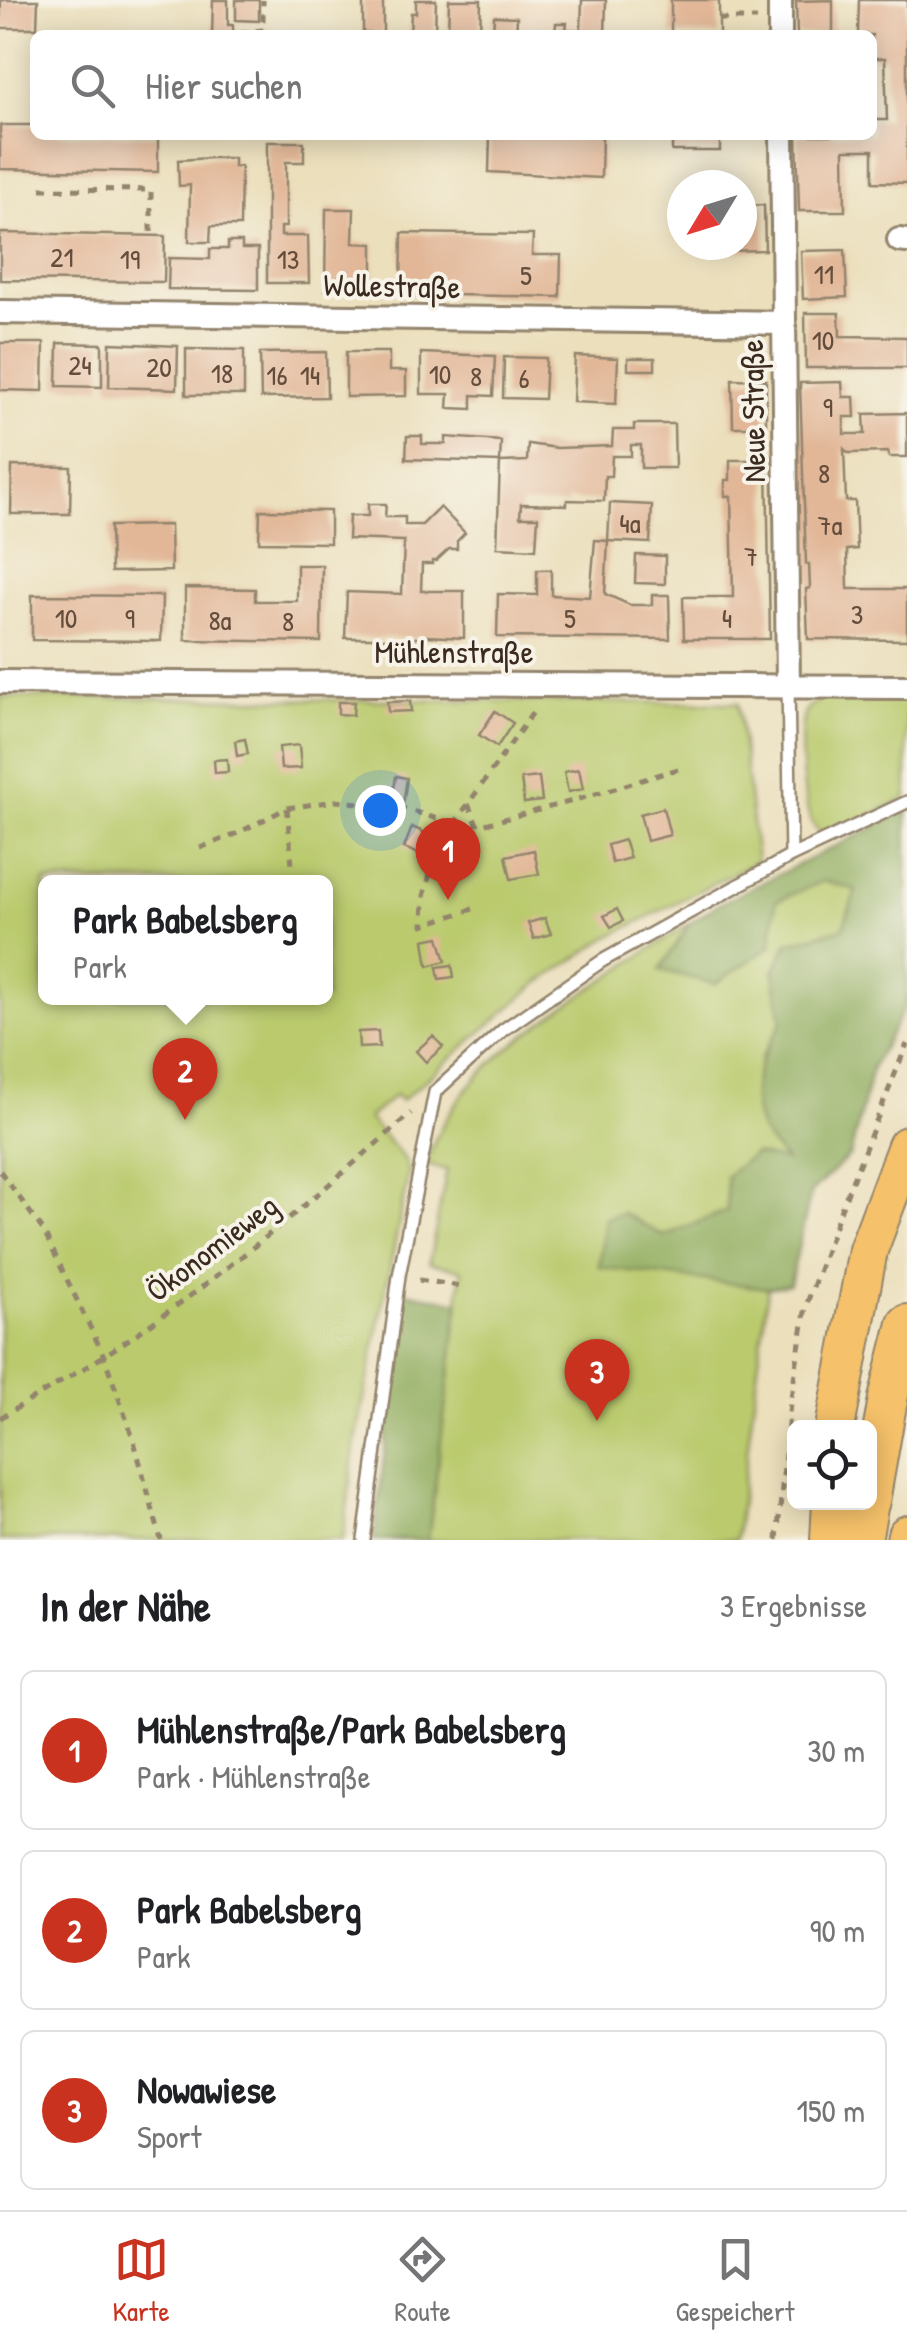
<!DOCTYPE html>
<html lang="de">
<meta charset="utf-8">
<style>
:root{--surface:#fff;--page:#f6f6f6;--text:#202124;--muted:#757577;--line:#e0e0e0;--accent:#c8321e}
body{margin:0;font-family:"Patrick Hand",sans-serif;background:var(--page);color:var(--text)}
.controls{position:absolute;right:30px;bottom:30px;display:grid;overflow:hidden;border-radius:15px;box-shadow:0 5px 25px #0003}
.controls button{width:90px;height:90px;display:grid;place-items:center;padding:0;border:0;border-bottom:2px solid var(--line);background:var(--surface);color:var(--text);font:50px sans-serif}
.compass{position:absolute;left:667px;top:170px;width:90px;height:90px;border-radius:50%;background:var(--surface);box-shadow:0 5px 25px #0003;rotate:232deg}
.you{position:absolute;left:380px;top:810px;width:35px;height:35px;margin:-25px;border:8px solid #fff;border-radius:50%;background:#1a73e8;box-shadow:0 0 0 15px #1a73e833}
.badge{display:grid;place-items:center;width:65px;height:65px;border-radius:50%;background:var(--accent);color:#fff;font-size:32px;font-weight:700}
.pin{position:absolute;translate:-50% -82px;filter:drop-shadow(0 2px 5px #0008)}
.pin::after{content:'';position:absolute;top:52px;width:35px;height:30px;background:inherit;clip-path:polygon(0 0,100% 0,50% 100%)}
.popup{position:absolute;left:38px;top:875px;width:295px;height:130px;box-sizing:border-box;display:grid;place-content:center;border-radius:15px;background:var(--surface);filter:drop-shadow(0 2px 8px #0005);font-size:32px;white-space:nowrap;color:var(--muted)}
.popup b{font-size:38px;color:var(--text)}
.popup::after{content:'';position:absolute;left:50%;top:100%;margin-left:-20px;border:20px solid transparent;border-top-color:var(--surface)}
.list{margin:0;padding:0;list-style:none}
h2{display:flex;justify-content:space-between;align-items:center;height:130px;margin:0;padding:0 40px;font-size:42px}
h2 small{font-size:32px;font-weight:400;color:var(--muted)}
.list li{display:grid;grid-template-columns:65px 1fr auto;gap:30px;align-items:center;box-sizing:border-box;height:160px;margin:0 20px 20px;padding:0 20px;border:2px solid var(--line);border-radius:15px}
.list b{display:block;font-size:38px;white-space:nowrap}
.list p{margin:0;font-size:32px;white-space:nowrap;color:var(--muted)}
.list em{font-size:32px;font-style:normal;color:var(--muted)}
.icon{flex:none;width:55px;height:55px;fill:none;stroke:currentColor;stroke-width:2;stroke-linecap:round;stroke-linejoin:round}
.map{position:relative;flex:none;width:907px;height:1540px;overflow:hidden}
.search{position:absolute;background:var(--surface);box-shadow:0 5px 25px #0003;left:30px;right:30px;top:30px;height:110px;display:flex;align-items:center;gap:25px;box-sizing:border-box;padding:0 35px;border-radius:15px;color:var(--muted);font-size:38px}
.sheet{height:670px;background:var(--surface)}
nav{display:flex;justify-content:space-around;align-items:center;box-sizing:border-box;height:140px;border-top:2px solid var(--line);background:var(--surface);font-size:28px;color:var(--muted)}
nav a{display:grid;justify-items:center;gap:5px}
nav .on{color:var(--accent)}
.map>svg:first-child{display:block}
.built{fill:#eed7bb}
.green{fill:#baca6d;stroke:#7a7a46;stroke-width:2.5;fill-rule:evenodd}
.forest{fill:#93ae60;stroke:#676c3f;stroke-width:2.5}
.building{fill:#e2b798}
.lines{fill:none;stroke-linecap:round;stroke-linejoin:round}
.service-casing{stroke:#93846d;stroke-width:16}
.minor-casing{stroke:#93846d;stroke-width:28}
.trunk-casing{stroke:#93846d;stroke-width:42}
.path{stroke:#93846d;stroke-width:5;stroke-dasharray:8 8;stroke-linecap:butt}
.service{stroke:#fff;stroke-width:11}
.minor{stroke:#fff;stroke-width:22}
.trunk{stroke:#f5c16b;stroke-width:38}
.labels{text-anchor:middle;stroke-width:8;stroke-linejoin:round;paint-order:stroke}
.number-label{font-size:28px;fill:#654d3c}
.street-label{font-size:32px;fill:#3b2a1e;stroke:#f7f3e8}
</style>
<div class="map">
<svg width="907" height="1540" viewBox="0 0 907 1540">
<rect width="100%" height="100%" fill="#f7f3e8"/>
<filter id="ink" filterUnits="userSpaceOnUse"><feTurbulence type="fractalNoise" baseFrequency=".01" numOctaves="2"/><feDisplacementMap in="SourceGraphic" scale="20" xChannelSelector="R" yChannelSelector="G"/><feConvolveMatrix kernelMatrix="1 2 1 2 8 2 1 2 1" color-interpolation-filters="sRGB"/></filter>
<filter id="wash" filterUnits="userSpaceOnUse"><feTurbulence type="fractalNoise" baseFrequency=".0048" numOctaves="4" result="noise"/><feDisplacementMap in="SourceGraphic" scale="40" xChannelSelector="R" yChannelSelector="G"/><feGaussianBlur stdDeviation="2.25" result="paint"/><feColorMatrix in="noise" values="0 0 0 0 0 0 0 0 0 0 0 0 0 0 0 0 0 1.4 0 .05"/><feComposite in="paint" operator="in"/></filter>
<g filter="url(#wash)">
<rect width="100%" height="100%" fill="#ebdfbc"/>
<!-- built -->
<polygon class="built" points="494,0 606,0 605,35 493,35"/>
<!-- green -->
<g class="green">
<path d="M0,697L738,703L757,861L607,938L537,984L401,1101L395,1095L368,1118L406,1161L409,1171L355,1445L343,1540H0ZM45,882H325V998H45Z"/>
<path d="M825,697H907V798L832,833L822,834C815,828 812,824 809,815C803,798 797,724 806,711C810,704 818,701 825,697Z"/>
<path d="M823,881L857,889L843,928L788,943L774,971L782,1022L760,1059L788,1162L727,1211L663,1236L623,1213L600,1267L768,1288L736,1540H428L462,1270L429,1263L447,1170L426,1165C449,1084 519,1037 586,992C621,969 655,946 690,923L661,970L775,901Z"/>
</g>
<!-- forest -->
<g class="forest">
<path d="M907,811V1003L873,1065L850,1155L811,1192L790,1284L768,1288L599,1267L605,1218L623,1213L663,1236L727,1211L726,1176L754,1154L786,1161C779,1151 765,1141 761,1129C743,1088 762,1056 782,1022L774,971L788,943L843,928L856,890L823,881L776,901L771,946L715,984L660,970L690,923L717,905Z"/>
<polygon points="404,1292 459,1302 428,1540 374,1540"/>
</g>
<g id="blocks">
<!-- building -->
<g class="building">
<polygon points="1,0 38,0 37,28 0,28"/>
<polygon points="213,0 228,0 228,25 233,25 233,35 212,35"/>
<polygon points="236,0 259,0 259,21 236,20"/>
<rect x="363" y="0" width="20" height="33"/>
<polygon points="416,0 436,0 435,34 410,34 411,13 416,13"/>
<polygon points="449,0 481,0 480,35 448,34"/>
<polygon points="582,0 606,0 605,35 555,35 556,23 567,23 566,29 581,30"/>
<rect x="671" y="0" width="48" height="35"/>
<polygon points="833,0 833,35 797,35 796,1"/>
<polygon points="859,0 907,0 907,183 873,182 873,150 844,150 845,211 799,211 797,135 872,135 872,120 887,120 885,58 872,58 872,35 858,35"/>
<polygon points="494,16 517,17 516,35 493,35"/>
<polygon points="0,125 35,125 35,135 158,135 158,172 0,169"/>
<polygon points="490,135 602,135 601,178 489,172"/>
<rect x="672" y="135" width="48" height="16"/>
<polygon points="267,142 304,142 304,162 286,162 286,227 281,227 281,236 308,236 309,283 267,283"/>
<polygon points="211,158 234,158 234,167 241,166 240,226 211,226 210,242 189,242 190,185 179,186 178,160"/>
<polygon points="764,205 765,250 726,251 726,245 742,245 742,206"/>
<polygon points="326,209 354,209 353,243 373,244 373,291 325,290"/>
<polygon points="0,233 165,236 164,282 0,280"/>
<polygon points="402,233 533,235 532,255 561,255 560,297 401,294"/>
<polygon points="228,242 242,242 242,249 258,249 258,290 168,289 169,258 210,259 210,249 228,249"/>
<polygon points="845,250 847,297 803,299 801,251"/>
<polygon points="805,313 839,313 840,336 907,337 907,368 806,368"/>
<polygon points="0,343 44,343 43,391 0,390"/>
<polygon points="58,343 102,344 102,387 57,386"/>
<polygon points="110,343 178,346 177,389 109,387"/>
<polygon points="186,349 244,350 244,395 186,395"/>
<polygon points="326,352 327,397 261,398 260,353"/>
<polygon points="346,352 389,352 389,371 406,371 406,396 346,397"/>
<polygon points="421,353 495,356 493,396 472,395 472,409 448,408 449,394 421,394"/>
<polygon points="575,356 618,358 616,404 573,402"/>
<polygon points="504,357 546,358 544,399 503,398"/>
<rect x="628" y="358" width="27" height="12"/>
<polygon points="732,379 766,380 766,427 733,427"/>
<polygon points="842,382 843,397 854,397 855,417 844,417 844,434 865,434 864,414 907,413 907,457 889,457 888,452 848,453 844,449 846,501 855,501 857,549 847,550 848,589 907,589 907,640 808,639 806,589 810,588 809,564 806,564 800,383"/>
<polygon points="634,424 674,424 675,468 641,468 641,445 631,445 631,456 612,456 611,476 605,476 604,501 567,500 567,505 521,504 520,517 538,517 536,549 497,547 500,462 527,461 528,444 557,448 612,446 613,430 634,430"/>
<polygon points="407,436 422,436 422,444 446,444 446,437 501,441 500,462 406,459"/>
<polygon points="730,460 767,460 770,639 684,639 683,597 733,597 731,496 725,496 725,480 730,480"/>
<polygon points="12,466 71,467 70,514 11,514"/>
<polygon points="610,503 652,505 650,543 608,541"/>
<polygon points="368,504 386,504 385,517 405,517 405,525 422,525 440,507 465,533 457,541 457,549 449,549 436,561 432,561 432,564 422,564 421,591 464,591 464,638 427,636 427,638 345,638 347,592 402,594 404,541 348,539 349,516 368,516"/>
<polygon points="260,510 330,511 330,543 259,542"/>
<polygon points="170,525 171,571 111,572 110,526"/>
<polygon points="595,540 608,541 605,594 630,605 652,605 652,595 669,595 670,639 497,637 498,594 537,595 537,570 551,570 551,595 590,597"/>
<polygon points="636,555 665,556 665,584 635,583"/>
<polygon points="297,565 322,565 321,642 185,640 185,588 255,589 255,601 297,601"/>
<polygon points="32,595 162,596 161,641 32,640"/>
<polygon points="410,701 411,711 388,712 387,702"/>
<polygon points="338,702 354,702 353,715 338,714"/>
<polygon points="495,711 513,723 497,747 479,735"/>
<polygon points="245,739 248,754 237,756 235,741"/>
<polygon points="299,745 301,768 281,769 279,747"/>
<polygon points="227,759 228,772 215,773 214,760"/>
<polygon points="579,769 583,789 568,792 564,772"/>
<polygon points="396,776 407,778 403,805 382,802 384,787 394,789"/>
<polygon points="539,777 542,801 524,803 521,779"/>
<polygon points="663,808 670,835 647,841 640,814"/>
<polygon points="412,827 432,836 424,856 404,848"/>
<polygon points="624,840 630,858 612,863 607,845"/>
<polygon points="534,850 539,874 511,879 506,856"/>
<polygon points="617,909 623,921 611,927 604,916"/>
<polygon points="545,918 551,934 534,939 528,923"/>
<polygon points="439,937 446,961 428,966 424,940"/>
<polygon points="452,965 454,977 439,979 437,967"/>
<polygon points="378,1031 379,1047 359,1048 358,1032"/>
<polygon points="433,1036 443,1047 426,1062 416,1051"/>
</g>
</g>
</g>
<g filter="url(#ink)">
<use href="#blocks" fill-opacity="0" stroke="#93846d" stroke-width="2.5"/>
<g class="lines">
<defs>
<g id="service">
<polyline points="788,687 791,856"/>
<polyline points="364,1540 399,1276 435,1092 503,1030 602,961 791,856 907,802"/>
</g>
<g id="minor">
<polyline points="780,0 780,35"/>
<polyline points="782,135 788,687"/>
<polyline points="899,240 907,241"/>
<polyline points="0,312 784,323"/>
<polyline points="0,682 907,687"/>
</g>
<g id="trunk">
<polyline points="835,1428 868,1250 907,1146"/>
<polyline points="870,1501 888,1399 907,1324"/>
<polyline points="830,1540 832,1502"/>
<polyline points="862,1540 869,1502"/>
<polyline points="906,1540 907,1535"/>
</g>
</defs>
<!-- service casing -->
<use href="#service" class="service-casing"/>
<!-- minor casing -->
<use href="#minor" class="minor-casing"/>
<!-- trunk casing -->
<use href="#trunk" class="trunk-casing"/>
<!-- path -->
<g class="path">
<polyline points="719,19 757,19"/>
<polyline points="244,35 243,32 263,30 263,0"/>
<polyline points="41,189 151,190 151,235"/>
<polyline points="468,804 478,826 569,802 678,769"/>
<polyline points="287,808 292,865"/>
<polyline points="447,835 478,826"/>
<polyline points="200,848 234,835 287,808 335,801 396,806 454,824"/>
<polyline points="473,909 423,925 424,896 435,855 454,824 536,708"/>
<polyline points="0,1171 43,1230 104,1356 134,1441 161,1540"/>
<polyline points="419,1280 460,1286"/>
<path d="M0,1418C35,1397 71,1377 105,1355C214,1284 314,1199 411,1113"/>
<polyline points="777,1540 790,1403 806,1306 839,1214 907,1044"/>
</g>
<!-- service -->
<use href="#service" class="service"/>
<!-- minor -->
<use href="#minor" class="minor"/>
<!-- trunk -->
<use href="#trunk" class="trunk"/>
</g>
</g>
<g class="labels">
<!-- number labels -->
<g class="number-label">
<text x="62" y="267">21</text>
<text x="130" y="269">19</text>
<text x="288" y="269">13</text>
<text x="824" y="284">11</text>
<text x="526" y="285">5</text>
<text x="823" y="350">10</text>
<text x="80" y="375">24</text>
<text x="159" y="377">20</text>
<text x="222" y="383">18</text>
<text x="440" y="384">10</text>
<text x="277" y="385">16</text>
<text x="310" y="385">14</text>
<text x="476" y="386">8</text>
<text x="524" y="388">6</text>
<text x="828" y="417">9</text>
<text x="824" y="483">8</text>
<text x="630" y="533">4a</text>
<text x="830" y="535">7a</text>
<text x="751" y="566">7</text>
<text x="857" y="624">3</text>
<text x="66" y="628">10</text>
<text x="130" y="628">9</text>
<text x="570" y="628">5</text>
<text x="727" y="628">4</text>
<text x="220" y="630">8a</text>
<text x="288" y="631">8</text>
</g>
<!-- street labels -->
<g class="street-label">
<text transform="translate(392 286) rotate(1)" y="11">Wollestraße</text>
<text transform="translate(753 411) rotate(-91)" y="11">Neue Straße</text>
<text x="454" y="663">Mühlenstraße</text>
<text transform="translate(212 1248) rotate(-37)" y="11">Ökonomieweg</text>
</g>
</g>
</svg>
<div class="controls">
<button><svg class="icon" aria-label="locate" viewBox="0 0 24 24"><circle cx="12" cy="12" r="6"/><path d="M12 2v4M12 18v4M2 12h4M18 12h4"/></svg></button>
</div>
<svg class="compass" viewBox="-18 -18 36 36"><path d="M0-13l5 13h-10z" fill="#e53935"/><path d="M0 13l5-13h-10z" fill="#757577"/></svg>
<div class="you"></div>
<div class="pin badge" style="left:448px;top:900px">1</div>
<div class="pin badge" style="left:185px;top:1120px">2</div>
<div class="popup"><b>Park Babelsberg</b>Park</div>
<div class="pin badge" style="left:597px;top:1421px">3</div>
<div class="search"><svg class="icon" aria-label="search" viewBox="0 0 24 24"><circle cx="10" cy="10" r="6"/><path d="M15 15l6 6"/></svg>Hier suchen</div>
</div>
<section class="sheet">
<h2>In der Nähe<small>3 Ergebnisse</small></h2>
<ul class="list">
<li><span class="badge">1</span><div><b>Mühlenstraße/Park Babelsberg</b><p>Park · Mühlenstraße</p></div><em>30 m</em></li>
<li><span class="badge">2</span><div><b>Park Babelsberg</b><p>Park</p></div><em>90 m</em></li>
<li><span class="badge">3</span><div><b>Nowawiese</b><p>Sport</p></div><em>150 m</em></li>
</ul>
</section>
<nav>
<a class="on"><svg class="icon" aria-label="map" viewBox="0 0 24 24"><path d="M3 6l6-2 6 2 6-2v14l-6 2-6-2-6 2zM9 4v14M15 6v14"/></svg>Karte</a>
<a><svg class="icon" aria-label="directions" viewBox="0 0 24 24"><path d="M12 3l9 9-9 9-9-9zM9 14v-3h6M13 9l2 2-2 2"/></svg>Route</a>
<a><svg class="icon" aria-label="saved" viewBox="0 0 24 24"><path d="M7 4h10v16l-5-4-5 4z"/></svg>Gespeichert</a>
</nav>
